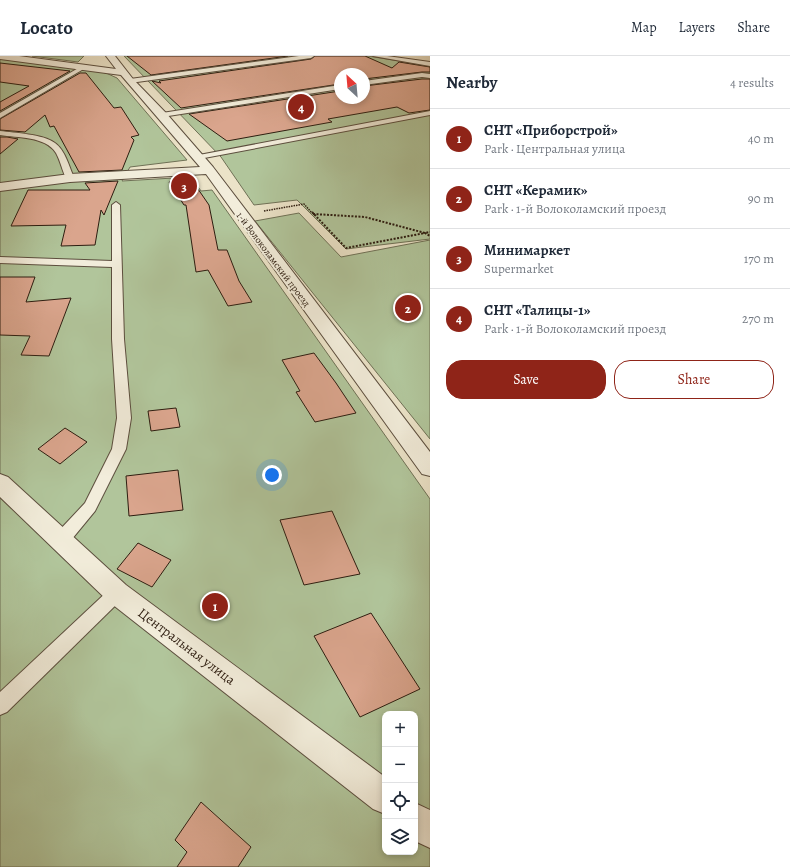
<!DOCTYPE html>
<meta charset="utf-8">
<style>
:root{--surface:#fff;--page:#f6f6f7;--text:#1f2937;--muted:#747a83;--line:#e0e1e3;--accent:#8f2418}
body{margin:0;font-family:Alegreya,serif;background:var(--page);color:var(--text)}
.controls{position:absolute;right:12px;bottom:12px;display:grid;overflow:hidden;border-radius:8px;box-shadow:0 2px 6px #0003}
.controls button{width:36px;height:36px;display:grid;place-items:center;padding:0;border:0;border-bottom:1px solid var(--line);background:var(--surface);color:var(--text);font:20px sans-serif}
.compass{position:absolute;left:334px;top:12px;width:36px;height:36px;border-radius:50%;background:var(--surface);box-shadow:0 2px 6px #0003;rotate:334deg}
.you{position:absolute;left:272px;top:419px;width:14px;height:14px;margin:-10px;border:3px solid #fff;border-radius:50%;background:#1a73e8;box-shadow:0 0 0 6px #1a73e833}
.badge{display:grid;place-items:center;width:26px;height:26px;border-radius:50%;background:var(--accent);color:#fff;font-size:13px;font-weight:700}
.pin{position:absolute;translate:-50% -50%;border:2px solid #fff;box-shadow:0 1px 4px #0006}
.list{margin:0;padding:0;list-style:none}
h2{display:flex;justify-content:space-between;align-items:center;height:52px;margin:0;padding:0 16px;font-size:17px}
h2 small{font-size:13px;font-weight:400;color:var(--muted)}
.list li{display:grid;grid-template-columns:26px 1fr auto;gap:12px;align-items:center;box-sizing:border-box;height:60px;padding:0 16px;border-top:1px solid var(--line)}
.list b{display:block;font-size:15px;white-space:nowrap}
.list p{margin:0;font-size:13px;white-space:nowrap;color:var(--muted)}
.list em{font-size:13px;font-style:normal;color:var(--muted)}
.actions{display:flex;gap:8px;padding:12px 16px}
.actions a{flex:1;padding:9px 0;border:1px solid var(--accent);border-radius:16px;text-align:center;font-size:14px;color:var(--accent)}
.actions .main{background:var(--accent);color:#fff}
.icon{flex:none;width:22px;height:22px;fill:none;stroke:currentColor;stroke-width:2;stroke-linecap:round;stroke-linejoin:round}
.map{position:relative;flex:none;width:430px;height:811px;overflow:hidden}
header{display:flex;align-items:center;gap:24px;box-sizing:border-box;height:56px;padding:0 20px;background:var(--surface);border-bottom:1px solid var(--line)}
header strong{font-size:19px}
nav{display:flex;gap:22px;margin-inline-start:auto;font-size:14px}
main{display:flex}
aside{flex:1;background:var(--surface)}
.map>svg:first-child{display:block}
.green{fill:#b1c59b;stroke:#6f7156;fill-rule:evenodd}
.building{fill:#daa58d;stroke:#2d1d10}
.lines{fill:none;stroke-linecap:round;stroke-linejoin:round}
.service-casing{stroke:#5c4e3e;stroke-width:2}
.minor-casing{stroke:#5c4e3e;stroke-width:2}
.path-far1{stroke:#2d1d10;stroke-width:1.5;stroke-dasharray:1.5 1;stroke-linecap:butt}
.path{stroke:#2d1d10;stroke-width:2;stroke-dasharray:2 1.5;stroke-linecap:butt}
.service{fill:#f2eddb;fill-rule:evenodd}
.minor{fill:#f2eddb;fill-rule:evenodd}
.labels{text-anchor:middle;stroke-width:4;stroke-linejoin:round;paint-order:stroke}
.far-street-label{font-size:10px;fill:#2d1d10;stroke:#f2eddb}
.near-street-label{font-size:14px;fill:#2d1d10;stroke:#f2eddb}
</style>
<header>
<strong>Locato</strong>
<nav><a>Map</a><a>Layers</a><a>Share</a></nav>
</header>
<main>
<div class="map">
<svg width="430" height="811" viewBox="0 0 430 811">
<rect width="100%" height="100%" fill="#ebe3c8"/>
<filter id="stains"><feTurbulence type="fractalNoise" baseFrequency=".005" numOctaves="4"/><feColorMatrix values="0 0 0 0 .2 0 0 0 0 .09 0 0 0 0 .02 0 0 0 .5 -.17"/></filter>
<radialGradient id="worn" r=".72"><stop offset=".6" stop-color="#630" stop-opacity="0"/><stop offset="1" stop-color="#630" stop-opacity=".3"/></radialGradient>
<!-- green -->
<g class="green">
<polygon points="32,0 84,0 78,6"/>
<path d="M124,0H368L430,10V183L346,193L297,144L254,149L221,101ZM340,18H364V42H340Z"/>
<path d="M0,2L91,14L106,17L117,22L187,104L130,111L122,125L191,121L201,135L212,134L430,443V811H0ZM385,658H415V796H385Z"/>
<polygon points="299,157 341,201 430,184 430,383 255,165"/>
</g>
<!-- building -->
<g class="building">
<polygon points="127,0 288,0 151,19"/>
<polygon points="315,0 365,0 392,12 399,6 430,11 430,16 422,16 364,23 364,18 340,18 340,28 181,52 152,25 161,27 159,25 311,3"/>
<polygon points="0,7 70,15 0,55 0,46 29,30 0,26"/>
<polygon points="80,17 86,17 114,52 121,51 139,79 131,81 134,84 122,114 79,116 54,70 50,71 45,59 25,76 0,74 0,63"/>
<polygon points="422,23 430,23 430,54 409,57 397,51 328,63 332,66 227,85 189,58 340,35 340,42 364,42 364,30"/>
<polygon points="0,81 7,81 18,83 0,98"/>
<polygon points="189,120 209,149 218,194 227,194 239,225 252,246 228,250 208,214 196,216 186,149 184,149 169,126 182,124 181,121"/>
<polygon points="118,125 104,159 101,154 95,189 61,190 66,169 11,170 28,134 90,134 85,127"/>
<polygon points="0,221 35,221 26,246 71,242 49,300 21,299 30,280 0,279"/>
<polygon points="314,297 336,327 356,357 315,366 296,336 300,335 282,304"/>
<polygon points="176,352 180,371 151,375 148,355"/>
<polygon points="65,372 87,386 60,408 38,393"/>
<polygon points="178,414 183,454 129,460 126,420"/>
<polygon points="332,455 360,518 304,529 280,464"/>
<polygon points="138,487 171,504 152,531 117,513"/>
<polygon points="371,557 420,633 360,661 314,580"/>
<polygon points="201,746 251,791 238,811 177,811 187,796 175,784"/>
</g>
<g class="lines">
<defs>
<g id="service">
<polygon points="299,0 314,0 311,2 130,27 127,25 130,23"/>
<polygon points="373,0 387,0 430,6 430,10"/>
<polygon points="82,10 87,11 0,62 0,57"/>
<polygon points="422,17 430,18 430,22 422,21 364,29 364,25"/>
<polygon points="340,29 340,33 162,61 159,59 162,57"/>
<polygon points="430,55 430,59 199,103 195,101 199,99"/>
<path d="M0,75C15,77 43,78 55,87C65,94 69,110 74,122L73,124H67C62,115 61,106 56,97C46,80 17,82 0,79Z"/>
<polygon points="116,146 120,149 124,283 131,362 126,393 95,455 67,489 61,491 55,489 53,484 55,479 85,447 112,393 117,362 112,283 112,211 0,207 0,201 112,205 112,149"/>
<polygon points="117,530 123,532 125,537 123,542 7,656 0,659 0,636 111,532"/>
</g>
<g id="minor">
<polygon points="0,0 19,0 116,13 106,0 115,0 133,23 166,57 213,111 430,396 430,420 422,418 206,118 70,126 0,135 0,127 70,118 200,111 121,19 0,3"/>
<polygon points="0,418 8,421 126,529 385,721 385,758 373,753 108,545 0,441"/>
<polygon points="415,747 430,754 430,792 415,785"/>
</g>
</defs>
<!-- service casing -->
<use href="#service" class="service-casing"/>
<!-- minor casing -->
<use href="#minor" class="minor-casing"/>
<!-- path-far1 -->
<polyline class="path-far1" points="264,155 304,148 312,157"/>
<!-- path -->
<g class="path">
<polyline points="312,156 346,192 425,177 430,180"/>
<polyline points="313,158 365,161 425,177 430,176"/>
</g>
<!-- service -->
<use href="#service" class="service"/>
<!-- minor -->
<use href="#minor" class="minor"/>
</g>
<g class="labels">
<!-- far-street labels -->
<g class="far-street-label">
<text transform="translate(274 203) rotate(53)" y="4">1-й Волоколамский проезд</text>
</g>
<!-- near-street labels -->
<g class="near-street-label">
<text transform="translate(187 590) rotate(37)" y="5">Центральная улица</text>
</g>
</g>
<rect width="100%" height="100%" filter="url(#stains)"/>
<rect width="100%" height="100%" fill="url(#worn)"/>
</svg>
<div class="controls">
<button>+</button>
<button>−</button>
<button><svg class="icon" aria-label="locate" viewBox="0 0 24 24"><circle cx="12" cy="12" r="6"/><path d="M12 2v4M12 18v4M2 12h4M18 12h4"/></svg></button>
<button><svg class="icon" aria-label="layers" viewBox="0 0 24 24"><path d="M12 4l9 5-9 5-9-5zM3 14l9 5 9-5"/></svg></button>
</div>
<svg class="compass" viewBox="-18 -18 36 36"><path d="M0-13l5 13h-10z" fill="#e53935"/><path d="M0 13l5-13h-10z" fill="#747a83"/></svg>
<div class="you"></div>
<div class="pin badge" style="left:215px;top:550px">1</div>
<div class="pin badge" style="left:408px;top:252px">2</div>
<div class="pin badge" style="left:184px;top:130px">3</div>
<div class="pin badge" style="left:301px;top:51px">4</div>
</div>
<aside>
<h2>Nearby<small>4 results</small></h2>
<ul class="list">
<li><span class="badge">1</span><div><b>СНТ «Приборстрой»</b><p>Park · Центральная улица</p></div><em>40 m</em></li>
<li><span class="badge">2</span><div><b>СНТ «Керамик»</b><p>Park · 1-й Волоколамский проезд</p></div><em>90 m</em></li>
<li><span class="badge">3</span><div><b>Минимаркет</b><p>Supermarket</p></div><em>170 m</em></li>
<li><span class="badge">4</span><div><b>СНТ «Талицы-1»</b><p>Park · 1-й Волоколамский проезд</p></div><em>270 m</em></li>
</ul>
<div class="actions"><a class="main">Save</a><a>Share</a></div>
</aside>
</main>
